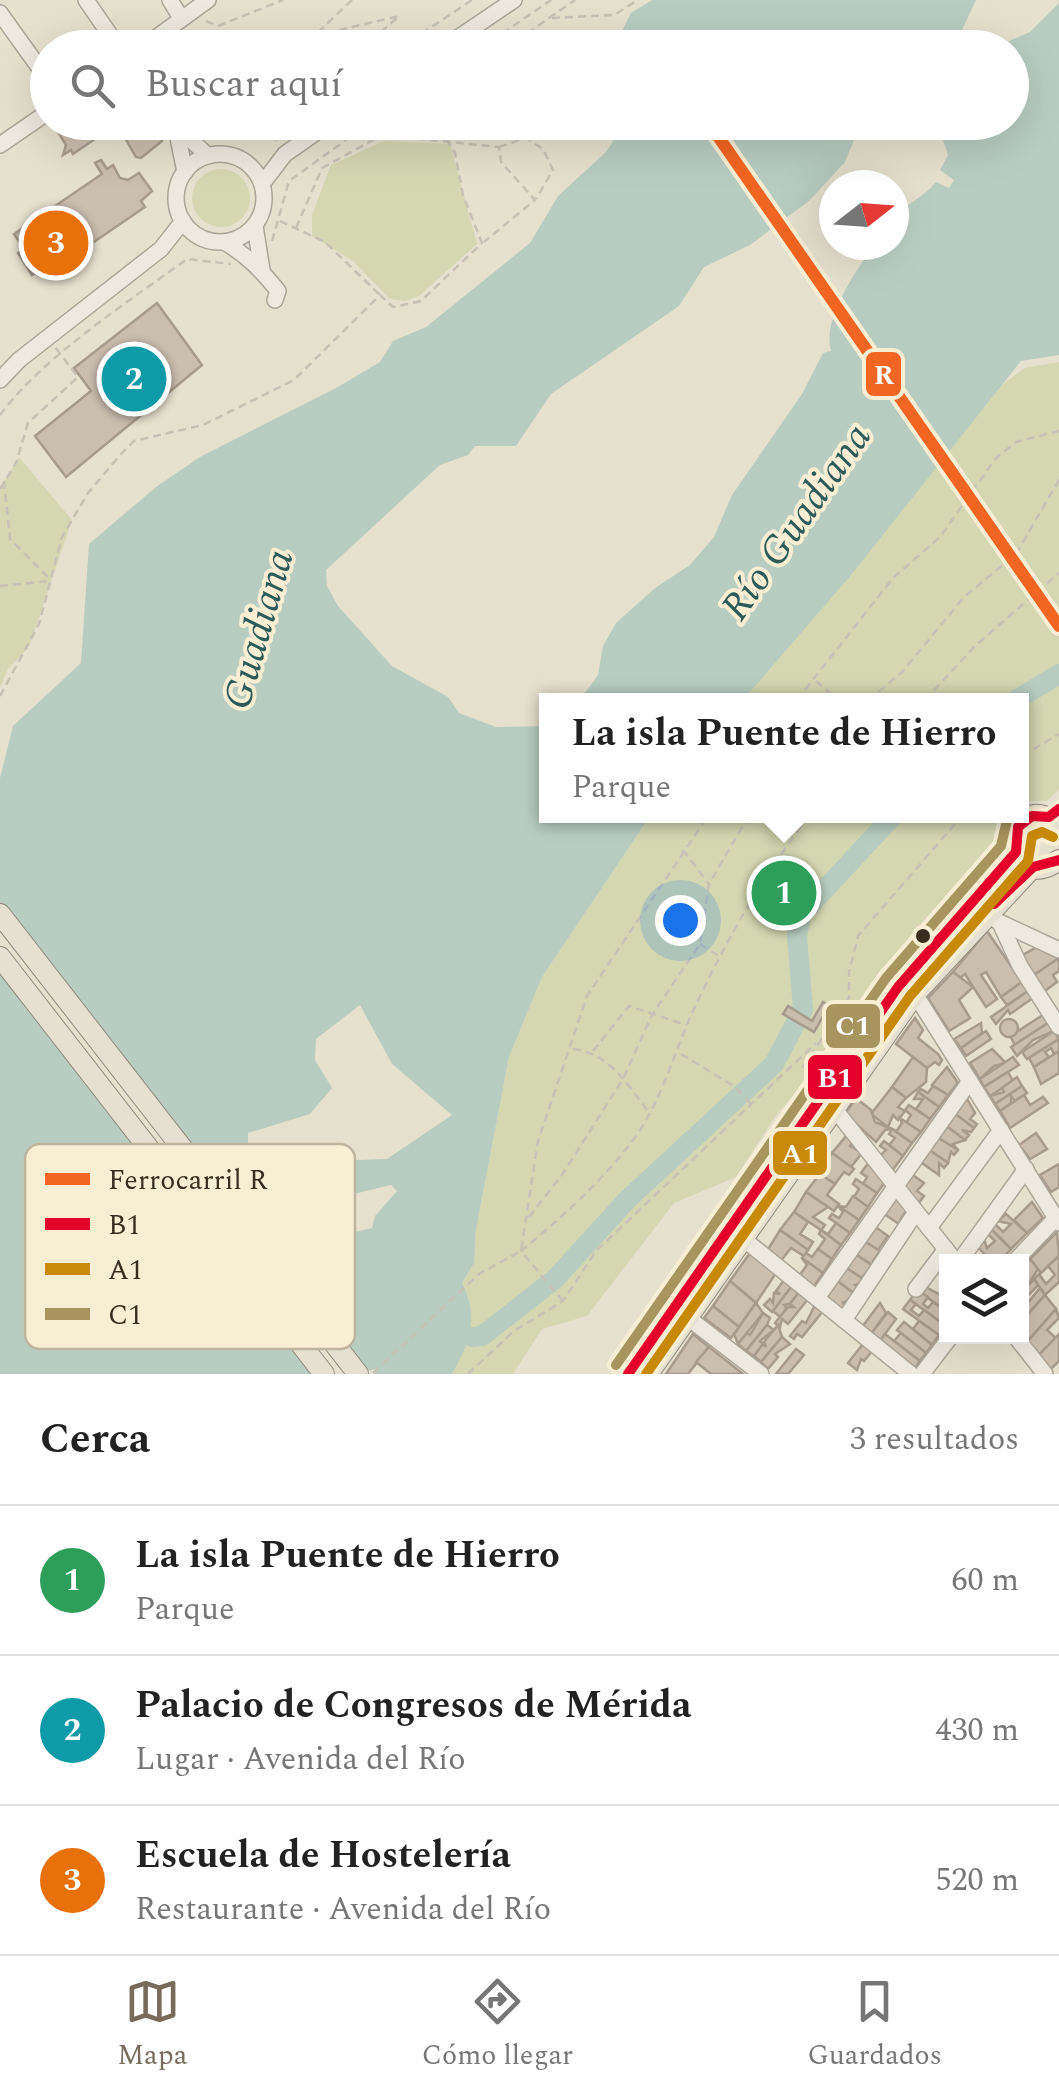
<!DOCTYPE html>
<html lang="es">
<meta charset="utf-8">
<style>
:root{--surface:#fff;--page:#f6f6f6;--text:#222;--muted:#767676;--line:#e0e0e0;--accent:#776c5c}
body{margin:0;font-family:Spectral,serif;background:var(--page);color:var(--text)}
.controls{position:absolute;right:30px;bottom:30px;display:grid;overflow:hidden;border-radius:0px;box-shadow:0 10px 40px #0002}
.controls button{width:90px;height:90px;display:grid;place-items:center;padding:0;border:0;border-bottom:2px solid var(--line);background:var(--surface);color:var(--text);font:50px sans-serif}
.compass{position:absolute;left:819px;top:170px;width:90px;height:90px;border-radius:50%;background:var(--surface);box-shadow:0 10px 40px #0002;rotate:73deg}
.you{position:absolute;left:680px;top:920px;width:35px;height:35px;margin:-25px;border:8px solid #fff;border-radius:50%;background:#1a73e8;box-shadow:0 0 0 15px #1a73e833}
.badge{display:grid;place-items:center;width:65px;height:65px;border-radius:50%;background:var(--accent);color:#fff;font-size:32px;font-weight:700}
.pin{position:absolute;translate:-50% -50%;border:5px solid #fff;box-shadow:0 2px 10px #0006}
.popup{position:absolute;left:539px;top:693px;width:490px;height:130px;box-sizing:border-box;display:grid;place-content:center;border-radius:0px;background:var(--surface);filter:drop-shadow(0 2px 8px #0005);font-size:32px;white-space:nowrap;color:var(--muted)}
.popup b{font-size:38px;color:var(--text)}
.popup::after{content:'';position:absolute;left:50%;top:100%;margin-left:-20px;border:20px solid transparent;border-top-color:var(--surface)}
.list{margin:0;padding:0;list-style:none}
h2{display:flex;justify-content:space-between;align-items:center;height:130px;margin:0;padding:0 40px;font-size:42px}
h2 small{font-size:32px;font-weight:400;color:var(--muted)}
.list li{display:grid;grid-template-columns:65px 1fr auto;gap:30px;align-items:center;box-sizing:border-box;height:150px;padding:0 40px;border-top:2px solid var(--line)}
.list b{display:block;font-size:38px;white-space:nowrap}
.list p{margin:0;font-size:32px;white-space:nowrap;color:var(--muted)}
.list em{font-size:32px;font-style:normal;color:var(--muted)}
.icon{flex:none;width:55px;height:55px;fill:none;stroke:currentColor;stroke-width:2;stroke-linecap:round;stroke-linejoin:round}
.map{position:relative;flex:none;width:1059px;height:1374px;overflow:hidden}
.search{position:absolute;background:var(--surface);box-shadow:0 10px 40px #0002;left:30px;right:30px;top:30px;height:110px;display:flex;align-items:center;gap:25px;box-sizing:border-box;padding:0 35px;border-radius:55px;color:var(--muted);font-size:38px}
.sheet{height:580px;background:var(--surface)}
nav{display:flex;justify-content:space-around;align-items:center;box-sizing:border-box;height:140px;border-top:2px solid var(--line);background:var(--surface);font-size:28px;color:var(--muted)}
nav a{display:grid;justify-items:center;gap:5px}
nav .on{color:var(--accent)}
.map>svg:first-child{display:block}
.green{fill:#d4d7b0}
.water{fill:#b9ccc1;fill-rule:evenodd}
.pier{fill:#e6e0ce}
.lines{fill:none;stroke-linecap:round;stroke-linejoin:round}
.river{stroke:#b9ccc1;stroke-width:20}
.building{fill:#cabeaf;stroke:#a79b8d;stroke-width:2.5}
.minor-casing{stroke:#aba597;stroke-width:18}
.major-casing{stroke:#918a7e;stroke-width:22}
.path{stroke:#c7c1b6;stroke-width:2.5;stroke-dasharray:8 5;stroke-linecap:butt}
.minor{stroke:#eee9df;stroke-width:15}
.major{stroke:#e5e0d1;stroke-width:20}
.bus-1-casing{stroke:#f7eed4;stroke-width:18}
.bus-2-casing{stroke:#f7eed4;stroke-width:18}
.bus-3-casing{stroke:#f7eed4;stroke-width:18}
.bus-1{stroke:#e4002b;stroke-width:10}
.bus-2{stroke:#c88808;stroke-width:10}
.bus-3{stroke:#a7945f;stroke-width:10}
.rail-1-casing{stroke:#f7eed4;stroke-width:20}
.rail-1{stroke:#f26522;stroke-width:12}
.bus-dot{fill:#3b2d1e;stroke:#f7eed4;stroke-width:4}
.labels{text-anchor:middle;stroke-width:8;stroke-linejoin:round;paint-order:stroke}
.water-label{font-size:40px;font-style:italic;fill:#2c5b5a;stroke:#f7eed4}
.key{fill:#f7eed4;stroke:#bfb49d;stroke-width:2.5}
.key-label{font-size:28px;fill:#3b2d1e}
.line-badge{stroke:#f7eed4;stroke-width:4}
.badge-label{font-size:28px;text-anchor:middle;font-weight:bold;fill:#fff}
</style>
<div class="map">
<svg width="1059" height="1374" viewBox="0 0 1059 1374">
<rect width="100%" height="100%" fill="#e6e0ce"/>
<!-- green -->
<g class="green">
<polygon points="384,141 450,144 477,244 419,296 405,301 390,299 352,260 312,236 312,215 331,165"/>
<circle cx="221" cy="198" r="29"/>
<polygon points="1059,362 1059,789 1047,801 1022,801 1022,700 743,700 1004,383 1025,368"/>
<polygon points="19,457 72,520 29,647 8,669 0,687 0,489"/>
<path d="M650,816H1010L996,834L997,863L777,1114L736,1177L674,1203L587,1316L542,1329L513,1374H452C468,1345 480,1315 462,1283L474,1263L476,1229L509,1057L542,977Z"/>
</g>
<!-- water -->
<g class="water">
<polygon points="652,0 976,0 954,47 614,47 631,13"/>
<path d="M1059,3V355L1021,361L851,575L743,700H580L598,675L603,646L616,623L655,588L690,565L714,537L732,495L802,394L823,353L831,351C822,318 855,274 872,247L894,245C894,199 911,211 936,182L949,188L954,180L940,170L948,155L937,123L1012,122V48L995,47L1030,32Z"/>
<path d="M625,123H851L856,135L845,162L810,200L750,245L704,267L679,306L551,394L516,446H475L468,455L440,465L326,570L327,586L338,606L392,666L448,697L459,713L496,727L546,726V816H650L542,977L509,1057L476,1229L474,1263L462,1283C480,1317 469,1344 452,1374H375L374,1369L360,1374H0V778L13,726L81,663L89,544L156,487L200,457L338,387L380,362L393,341L426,327L530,243L558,196L606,152ZM360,1005L392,1064L452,1115L387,1159L298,1162L277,1168L248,1153V1133L310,1114L332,1088L315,1060L316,1039ZM391,1185L397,1191L375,1216L372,1228L355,1232L318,1272L300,1251H285L281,1228L260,1213V1204L278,1205L291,1197L308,1205Z"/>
</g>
<!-- pier -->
<polygon class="pier" points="0,903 366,1374 315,1374 0,969"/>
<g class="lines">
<!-- river -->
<g class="river">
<polyline points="1016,700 1059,674"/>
<polyline points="472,1337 482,1336 555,1279 628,1199 774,1064 803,1009 797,936 801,915 893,816"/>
</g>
</g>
<!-- building -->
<g class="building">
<polygon points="71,122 149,122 162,141 141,158 136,157 121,131 114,134 111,128 73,154 71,150 63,155 66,145 58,132"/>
<polygon points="101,160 107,169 113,165 120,178 128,180 139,173 152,191 141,201 145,207 50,272 46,267 32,275 18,253 24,249 14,234 102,174 95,163"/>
<polygon points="157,303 202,365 66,477 35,436 91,391 74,368"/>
<polygon points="987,931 1022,982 1001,997 986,972 981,975 997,999 986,1007 965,974 960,978 953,972"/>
<polygon points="1037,947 1059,958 1034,975 1021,956"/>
<polygon points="1059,958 1059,971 1053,975 1057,982 1045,991 1034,975"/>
<polygon points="953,972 973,987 959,1000 970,1018 949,1031 928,998"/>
<polygon points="1022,982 1028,991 1007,1005 1001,997"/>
<polygon points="1028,991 1033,998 1010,1014 1008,1010 996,1024 991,1017"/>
<polygon points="823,1002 829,1006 814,1032 783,1014 788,1006 812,1021"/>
<polygon points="1043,1015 1048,1023 1015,1045 1010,1036"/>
<polygon points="915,1018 923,1030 918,1038 938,1054 942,1060 939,1065 935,1062 927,1068 896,1044"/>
<circle cx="1009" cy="1028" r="9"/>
<polygon points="981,1023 982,1033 961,1048 954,1039"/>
<polygon points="1048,1023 1054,1031 1033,1040 1017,1056 1011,1047"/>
<polygon points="986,1031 991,1039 966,1056 961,1048"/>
<polygon points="1054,1031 1059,1039 1027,1059 1022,1052"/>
<polygon points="1059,1039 1059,1051 1054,1054 1051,1048 1045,1052 1049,1057 1034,1067 1029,1058"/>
<polygon points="992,1049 1006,1063 994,1066 980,1079 970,1063"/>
<polygon points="1059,1051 1059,1073 1041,1084 1034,1067"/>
<polygon points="913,1057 927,1068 926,1082 906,1098 892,1087"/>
<polygon points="1013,1057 1019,1065 984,1087 980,1079"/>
<polygon points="947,1067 958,1083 948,1095 932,1085"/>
<polygon points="1008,1072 1013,1081 990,1096 984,1087"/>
<polygon points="1017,1077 1022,1086 995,1104 990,1096 1004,1092 1002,1088"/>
<polygon points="933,1086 948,1095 939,1107 918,1092 921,1089 928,1093"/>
<polygon points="1022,1086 1027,1093 1015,1101 1011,1096 1011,1103 1000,1111 995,1104"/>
<polygon points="892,1087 906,1098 898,1107 905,1111 898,1120 893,1115 888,1127 871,1114"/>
<polygon points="918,1092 939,1107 930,1119 916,1109 923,1099 914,1099"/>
<polygon points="1024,1095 1030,1105 1043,1097 1048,1103 1010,1128 1000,1111"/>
<polygon points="966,1097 975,1113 970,1119 977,1124 974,1128 954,1113"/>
<polygon points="856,1098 871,1110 875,1122 892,1129 885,1130 876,1142 845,1114"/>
<polygon points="909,1105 930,1119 921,1132 906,1123 911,1115 905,1110"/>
<polygon points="954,1113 974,1128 971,1132 962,1130 969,1135 965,1140 945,1125"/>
<polygon points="900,1118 921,1132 912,1143 896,1132 902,1123"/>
<polygon points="945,1125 965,1140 953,1144 958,1150 936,1137"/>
<polygon points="892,1129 912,1143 903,1156 889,1145 895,1138 889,1134"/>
<polygon points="1036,1133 1047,1149 1030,1159 1019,1145"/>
<polygon points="847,1135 853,1142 850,1146 862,1153 851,1167 832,1153"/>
<polygon points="937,1137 958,1150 954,1155 951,1152 948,1163 928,1149"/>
<polygon points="884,1141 903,1156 892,1171 880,1156 886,1150 880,1146"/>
<polygon points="928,1149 948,1163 944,1168 939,1163 939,1175 919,1161"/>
<polygon points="832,1153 854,1169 849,1175 844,1172 835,1184 820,1174"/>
<polygon points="869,1162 885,1182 877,1193 863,1184 867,1177 861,1173"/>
<polygon points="1059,1164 1059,1187 1051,1192 1040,1175"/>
<polygon points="910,1173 924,1183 917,1191 924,1196 918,1204 902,1184"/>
<polygon points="820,1174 835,1184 827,1195 839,1204 834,1211 806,1192"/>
<polygon points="856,1179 877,1193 868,1207 854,1197 859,1189 853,1184"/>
<polygon points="806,1192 828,1207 813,1217 825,1225 821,1230 794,1212"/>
<polygon points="895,1195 907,1210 900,1220 903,1227 883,1213"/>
<polygon points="853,1196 868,1207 859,1220 838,1206 846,1207"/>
<polygon points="1032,1202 1043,1218 1027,1233 1014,1220"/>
<polygon points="838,1206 859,1220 850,1233 829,1218 832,1214 839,1218 843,1212"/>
<polygon points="794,1212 808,1222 800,1234 813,1242 808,1250 780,1230"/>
<polygon points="1006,1214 1027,1233 1011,1249 990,1228 995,1224 1003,1232 1011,1224 998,1221"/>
<polygon points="836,1223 850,1233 841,1245 821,1230 828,1234"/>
<polygon points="874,1226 888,1236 878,1250 864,1241"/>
<polygon points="988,1226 1011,1249 999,1262 988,1258 975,1244 982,1234 987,1248 995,1241 985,1231"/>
<polygon points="780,1230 808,1250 804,1256 791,1248 780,1262 767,1251"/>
<polygon points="821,1230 841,1245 832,1259 818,1249 825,1239 819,1234"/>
<polygon points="1057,1232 1059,1256 1041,1273 1030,1259"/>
<polygon points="864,1241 880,1251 873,1261 876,1267 855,1254"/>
<polygon points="818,1249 832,1259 823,1273 802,1258 806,1253 812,1257"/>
<polygon points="750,1253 776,1273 756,1303 730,1281"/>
<polygon points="855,1254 873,1266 864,1275 869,1277 866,1281 845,1267"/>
<polygon points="1059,1256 1059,1282 1045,1295 1034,1279 1039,1274 1046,1284 1055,1275 1048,1266"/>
<polygon points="802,1258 823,1273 813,1288 799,1276 807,1265"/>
<polygon points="1030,1259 1038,1269 1026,1288 1022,1267"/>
<polygon points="845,1267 866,1281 855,1285 861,1289 856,1295 836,1280"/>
<polygon points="1034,1279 1038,1285 1023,1301 1025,1306 1040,1288 1045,1295 1022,1321 1022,1293"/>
<polygon points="784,1280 792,1286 772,1312 764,1305 770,1299 773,1303 774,1293 780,1294 776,1291"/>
<polygon points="836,1280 856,1295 843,1303 848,1307 844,1313 825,1297"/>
<polygon points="730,1281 756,1303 739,1327 713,1306"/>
<polygon points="922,1285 946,1298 946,1311 917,1290"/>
<polygon points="792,1286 799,1292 790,1304 784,1305 787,1308 780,1317 773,1311"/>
<polygon points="917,1290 928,1297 923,1304 928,1308 933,1302 946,1311 946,1326 910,1300"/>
<polygon points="799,1292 808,1299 788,1324 782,1319 780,1327 775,1323 788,1307 794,1307 790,1304"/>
<polygon points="1045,1295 1056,1309 1028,1341 1022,1333 1022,1321"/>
<polygon points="910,1300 916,1304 911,1310 919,1316 924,1310 946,1326 939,1335 903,1309"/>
<polygon points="756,1303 763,1313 738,1344 734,1334"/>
<polygon points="880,1303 886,1313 871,1334 862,1327"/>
<polygon points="815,1305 823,1311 802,1337 797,1334 794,1339 790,1336 802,1321 806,1323"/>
<polygon points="713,1306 739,1327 731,1338 704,1318"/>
<polygon points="1056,1309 1059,1318 1047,1330 1056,1338 1039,1355 1028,1341"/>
<polygon points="888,1312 896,1319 880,1341 871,1334"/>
<polygon points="763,1313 770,1318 767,1325 746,1351 738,1344 747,1333 750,1335"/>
<polygon points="919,1321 939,1335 932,1345 913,1329"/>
<polygon points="904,1322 932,1345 926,1353 897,1330"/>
<polygon points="767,1325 774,1330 760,1341 763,1344 754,1356 746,1351"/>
<polygon points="778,1325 782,1337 761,1362 754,1356 763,1344 766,1347 764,1342"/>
<polygon points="901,1333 926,1353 920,1361 894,1341"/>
<polygon points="693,1334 709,1347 688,1374 666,1374"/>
<polygon points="885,1334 920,1361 914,1369 880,1341"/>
<polygon points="1059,1334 1059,1361 1051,1369 1039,1355"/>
<polygon points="782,1337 790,1344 775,1354 778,1357 768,1369 761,1362"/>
<polygon points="863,1344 872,1351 864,1361 861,1359 857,1370 848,1363"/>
<polygon points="709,1347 743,1374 711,1374 696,1362"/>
<polygon points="796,1349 804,1355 788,1374 776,1374"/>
</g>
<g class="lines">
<defs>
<g id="minor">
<polyline points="86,0 119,48"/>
<polyline points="170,0 181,18"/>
<polyline points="0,13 48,80"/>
<polyline points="142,48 208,0"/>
<polyline points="443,48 514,0"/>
<polyline points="172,122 208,156"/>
<polyline points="176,128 185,172"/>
<polyline points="0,145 48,112"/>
<circle cx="220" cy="198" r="44"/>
<polyline points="262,184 285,154 331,122"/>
<polyline points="255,226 262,270"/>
<path d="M224,242C247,255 262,271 278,291L275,300"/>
<polyline points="0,380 19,360 161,249 183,221"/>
<polyline points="997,921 1059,950"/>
<polyline points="1001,925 1020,966 1059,1027"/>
<polyline points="915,994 1059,1223"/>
<polyline points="833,1107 956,1262"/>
<polyline points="929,1228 1001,1130"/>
<polyline points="741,1237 911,1374"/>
<polyline points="959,1262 1026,1169"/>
<polyline points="1014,1262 1056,1218"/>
<polyline points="916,1289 946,1249"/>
<polyline points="817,1298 970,1081"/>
<polyline points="687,1317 761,1374"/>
<polyline points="844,1320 916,1212"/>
<polyline points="1015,1336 1045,1374"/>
<polyline points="922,1374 951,1336"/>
</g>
<g id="major">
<path d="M1059,823C1000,784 1004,900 1059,860"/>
<polyline points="0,914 358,1374"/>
<polyline points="0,957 324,1374"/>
<polyline points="628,1374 898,987 1016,852"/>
<polyline points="648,1374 915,994 1033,867"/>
</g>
</defs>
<!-- minor casing -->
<use href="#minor" class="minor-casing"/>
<!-- major casing -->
<use href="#major" class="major-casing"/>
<!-- path -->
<g class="path">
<polyline points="352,0 314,36 399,16 363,48"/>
<polyline points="552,18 614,15 638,0"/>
<polyline points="206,21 218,26 283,0"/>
<polyline points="400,48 472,0"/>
<polyline points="481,48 551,0"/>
<polyline points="506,48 575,0"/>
<polyline points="277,141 272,133 287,122"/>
<polyline points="499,147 526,138 543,149 553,170 536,199"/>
<polyline points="280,221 325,242 380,295"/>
<polyline points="296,228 322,168 382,135 499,147 501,162 535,200 484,242"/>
<polyline points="272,241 289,181 371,122"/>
<path d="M0,415C43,357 128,302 187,259L231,264"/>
<polyline points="4,481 10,539 51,580"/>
<polyline points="0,489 16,463 28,423 78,377 55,347"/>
<polyline points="0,586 50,581"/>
<polyline points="816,681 838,700"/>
<polyline points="0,696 39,624 62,537 88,493 121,454 134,441 203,425 294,380 380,295 393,307 421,301 482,243 463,195 455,153 444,135 443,122"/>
<polyline points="797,700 893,578 940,537 996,458 1016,442 1059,431"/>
<polyline points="869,700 903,671 964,597 1016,554 1059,480"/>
<polyline points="925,700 975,646 1059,573"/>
<polyline points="1022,756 1059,734"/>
<polyline points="942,816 952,825"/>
<polyline points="683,850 708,883"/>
<polyline points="700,944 719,956"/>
<path d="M573,1049C609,1053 627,1084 648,1111"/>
<polyline points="593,1051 629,1006 686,1025"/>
<polyline points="681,1054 735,1087 751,1104"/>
<polyline points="808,1088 804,1080 809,1073 803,1067 849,998 849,972 858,936 962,816"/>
<polyline points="529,1217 562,1175 623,1079 652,1015 700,944 709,884 741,829 754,816"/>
<path d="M563,1301L521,1251C557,1222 602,1181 630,1144C659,1107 671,1062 689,1020C718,955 765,870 810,816"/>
<polyline points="373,1373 479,1274 521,1251 538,1141 587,996 708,816"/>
<polyline points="468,1374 514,1331 563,1301 596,1251 816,1043"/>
</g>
<!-- minor -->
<use href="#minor" class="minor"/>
<!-- major -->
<use href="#major" class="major"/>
<defs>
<g id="bus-1">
<polyline points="994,904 1033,867 1059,860"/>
<polyline points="628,1374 898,987 1016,852 1018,827 1032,816 1049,817 1059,809"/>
</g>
<polyline id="bus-2" points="646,1374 910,996 1028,861 1032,836 1042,832 1053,837"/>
<polyline id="bus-3" points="616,1365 886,978 1001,846 1008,816"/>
</defs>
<!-- bus-1 casing -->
<use href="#bus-1" class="bus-1-casing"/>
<!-- bus-2 casing -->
<use href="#bus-2" class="bus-2-casing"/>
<!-- bus-3 casing -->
<use href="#bus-3" class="bus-3-casing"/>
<!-- bus-1 -->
<use href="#bus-1" class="bus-1"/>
<!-- bus-2 -->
<use href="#bus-2" class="bus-2"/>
<!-- bus-3 -->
<use href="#bus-3" class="bus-3"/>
<defs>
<polyline id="rail-1" points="708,122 1059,626"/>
</defs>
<!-- rail-1 casing -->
<use href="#rail-1" class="rail-1-casing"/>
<!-- rail-1 -->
<use href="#rail-1" class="rail-1"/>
</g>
<!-- markers -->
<circle class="bus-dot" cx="923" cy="936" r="9"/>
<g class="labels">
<!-- water labels -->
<g class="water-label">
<text transform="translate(795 521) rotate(-55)" y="14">Río Guadiana</text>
<text transform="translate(257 629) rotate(-74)" y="14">Guadiana</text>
</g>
</g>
<!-- legend -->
<rect x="25" y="1144" width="330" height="205" rx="15" class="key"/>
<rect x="45" y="1173" width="45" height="12" fill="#f26522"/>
<rect x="45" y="1218" width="45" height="12" fill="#e4002b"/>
<rect x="45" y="1263" width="45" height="12" fill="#c88808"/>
<rect x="45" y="1308" width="45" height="12" fill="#a7945f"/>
<g class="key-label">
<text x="108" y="1189">Ferrocarril R</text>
<text x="108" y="1234">B1</text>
<text x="108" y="1279">A1</text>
<text x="108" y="1324">C1</text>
</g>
<g class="line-badge">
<rect x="864" y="350" width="39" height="48" rx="10" fill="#f26522"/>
<rect x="824" y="1002" width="58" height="48" rx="10" fill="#a7945f"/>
<rect x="806" y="1053" width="58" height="48" rx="10" fill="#e4002b"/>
<rect x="771" y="1129" width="58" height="48" rx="10" fill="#c88808"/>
</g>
<g class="badge-label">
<text x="884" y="384">R</text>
<text x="853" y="1035">C1</text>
<text x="835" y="1087">B1</text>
<text x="800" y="1163">A1</text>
</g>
</svg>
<div class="controls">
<button><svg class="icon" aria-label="layers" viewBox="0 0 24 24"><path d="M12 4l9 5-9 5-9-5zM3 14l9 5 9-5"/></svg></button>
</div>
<svg class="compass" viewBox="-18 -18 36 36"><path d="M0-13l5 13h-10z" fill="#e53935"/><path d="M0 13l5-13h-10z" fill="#767676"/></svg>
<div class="you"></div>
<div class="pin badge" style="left:784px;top:893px;background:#2e9e5b">1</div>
<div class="popup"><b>La isla Puente de Hierro</b>Parque</div>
<div class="pin badge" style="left:134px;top:379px;background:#0f9aa8">2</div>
<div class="pin badge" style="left:56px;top:243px;background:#e8710a">3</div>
<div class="search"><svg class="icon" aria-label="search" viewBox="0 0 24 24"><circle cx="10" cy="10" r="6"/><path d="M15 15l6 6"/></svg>Buscar aquí</div>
</div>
<section class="sheet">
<h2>Cerca<small>3 resultados</small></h2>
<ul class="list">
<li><span class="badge" style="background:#2e9e5b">1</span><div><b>La isla Puente de Hierro</b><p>Parque</p></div><em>60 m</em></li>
<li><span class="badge" style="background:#0f9aa8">2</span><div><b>Palacio de Congresos de Mérida</b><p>Lugar · Avenida del Río</p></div><em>430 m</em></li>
<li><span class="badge" style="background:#e8710a">3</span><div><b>Escuela de Hostelería</b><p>Restaurante · Avenida del Río</p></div><em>520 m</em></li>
</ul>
</section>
<nav>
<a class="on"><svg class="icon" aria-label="map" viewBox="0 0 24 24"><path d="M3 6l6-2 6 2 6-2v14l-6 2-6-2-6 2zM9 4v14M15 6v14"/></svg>Mapa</a>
<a><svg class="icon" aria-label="directions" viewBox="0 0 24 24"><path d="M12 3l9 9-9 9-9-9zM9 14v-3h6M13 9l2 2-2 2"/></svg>Cómo llegar</a>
<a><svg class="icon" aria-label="saved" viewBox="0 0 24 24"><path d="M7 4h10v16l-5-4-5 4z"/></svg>Guardados</a>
</nav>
